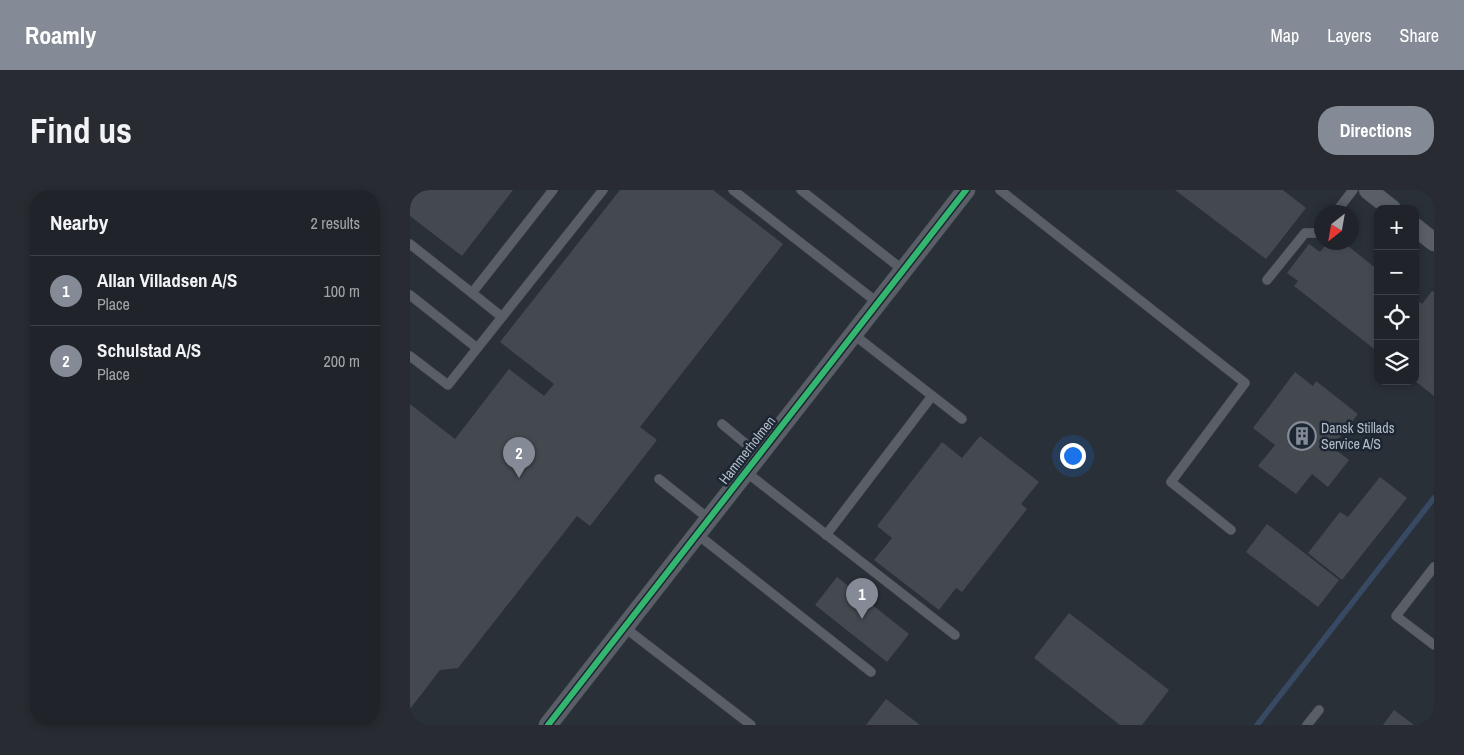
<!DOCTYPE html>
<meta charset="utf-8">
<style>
:root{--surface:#20242a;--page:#282c32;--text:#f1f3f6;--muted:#a2a4a8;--line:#3d4147;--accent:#848b96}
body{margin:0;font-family:"Archivo Narrow",sans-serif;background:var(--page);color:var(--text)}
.controls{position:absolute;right:15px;top:15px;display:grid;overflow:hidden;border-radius:10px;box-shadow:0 2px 8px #0003}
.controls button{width:45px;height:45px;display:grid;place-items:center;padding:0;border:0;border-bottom:1px solid var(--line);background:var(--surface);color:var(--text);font:25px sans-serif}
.compass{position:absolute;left:904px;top:15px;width:45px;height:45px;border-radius:50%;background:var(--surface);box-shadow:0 2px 8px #0003;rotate:211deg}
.you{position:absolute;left:662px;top:265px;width:18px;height:18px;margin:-12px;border:4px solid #fff;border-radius:50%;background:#1a73e8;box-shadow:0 0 0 8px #1a73e833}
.badge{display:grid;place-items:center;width:32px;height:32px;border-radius:50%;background:var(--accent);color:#fff;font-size:16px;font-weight:700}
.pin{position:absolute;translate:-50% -41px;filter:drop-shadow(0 1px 2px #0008)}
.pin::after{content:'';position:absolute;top:26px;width:18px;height:15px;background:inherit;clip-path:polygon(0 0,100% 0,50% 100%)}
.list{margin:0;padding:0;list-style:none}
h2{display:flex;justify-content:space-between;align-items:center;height:65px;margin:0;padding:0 20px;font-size:21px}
h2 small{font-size:16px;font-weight:400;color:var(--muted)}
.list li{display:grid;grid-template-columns:32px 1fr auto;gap:15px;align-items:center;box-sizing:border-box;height:70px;padding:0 20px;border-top:1px solid var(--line)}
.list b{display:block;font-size:19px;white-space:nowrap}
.list p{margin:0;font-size:16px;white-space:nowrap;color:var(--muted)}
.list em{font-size:16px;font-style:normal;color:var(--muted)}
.icon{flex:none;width:28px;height:28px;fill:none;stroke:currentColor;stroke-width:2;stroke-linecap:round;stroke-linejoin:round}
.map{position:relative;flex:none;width:1024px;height:535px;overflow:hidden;border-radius:20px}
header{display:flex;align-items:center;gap:30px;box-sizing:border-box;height:70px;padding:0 25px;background:var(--accent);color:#fff}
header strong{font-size:24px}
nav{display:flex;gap:28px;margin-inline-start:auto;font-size:18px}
.intro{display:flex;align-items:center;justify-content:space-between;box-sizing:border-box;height:120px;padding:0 30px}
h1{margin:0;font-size:35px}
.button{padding:12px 22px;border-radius:20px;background:var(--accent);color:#fff;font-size:18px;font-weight:700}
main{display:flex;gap:30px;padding:0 30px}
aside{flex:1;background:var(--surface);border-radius:20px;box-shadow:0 2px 8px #0003}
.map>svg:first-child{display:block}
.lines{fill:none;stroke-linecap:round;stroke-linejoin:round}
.stream{stroke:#384963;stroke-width:5.5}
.building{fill:#444950}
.lane-casing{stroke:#484c53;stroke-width:10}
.street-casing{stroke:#484c53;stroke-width:19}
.lane{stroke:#5a5e66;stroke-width:9}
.street{stroke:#5a5e66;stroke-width:18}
.cycleway-casing{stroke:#1d2633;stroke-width:9}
.cycleway{stroke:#33b770;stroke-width:6}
.labels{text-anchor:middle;stroke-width:5;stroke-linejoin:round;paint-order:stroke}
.poi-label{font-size:14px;fill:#b4bcc9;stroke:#1d2633;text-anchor:start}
.street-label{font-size:14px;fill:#b4bcc9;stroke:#1d2633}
</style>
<header>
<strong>Roamly</strong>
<nav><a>Map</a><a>Layers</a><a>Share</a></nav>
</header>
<div class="intro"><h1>Find us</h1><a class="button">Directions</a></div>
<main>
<aside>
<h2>Nearby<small>2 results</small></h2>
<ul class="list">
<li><span class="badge">1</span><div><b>Allan Villadsen A/S</b><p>Place</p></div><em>100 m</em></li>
<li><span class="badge">2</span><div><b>Schulstad A/S</b><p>Place</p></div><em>200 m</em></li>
</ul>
</aside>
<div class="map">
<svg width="1024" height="535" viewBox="0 0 1024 535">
<rect width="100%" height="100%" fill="#2a3038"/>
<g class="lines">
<!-- stream -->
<polyline class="stream" points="847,535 1024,308"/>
</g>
<!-- building -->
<g class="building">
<polygon points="0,0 103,0 52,66 0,26"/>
<polygon points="210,0 303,0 373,54 230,237 247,250 180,336 167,326 48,478 30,480 0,519 0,214 45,249 99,179 134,206 144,194 90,152"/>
<polygon points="765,0 873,0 896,18 856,69"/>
<polygon points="1012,0 1024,0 1024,9"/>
<polygon points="918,52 933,52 968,80 968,162 884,96 888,91 877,83 899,54 910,62"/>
<polygon points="1022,101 1024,102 1024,206 1005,191 1005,109 1012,114"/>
<polygon points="885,182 903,196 906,191 948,224 922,257 939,270 918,297 902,284 886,304 848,276 865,255 843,238"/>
<polygon points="570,246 629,292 611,314 617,319 552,402 546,398 529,420 464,370 482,348 467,336 532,252 552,268"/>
<polygon points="970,287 997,308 932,390 898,363 930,322 938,327"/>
<polygon points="857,334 929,390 908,417 836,362"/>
<polygon points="427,387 499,444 477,472 405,415"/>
<polygon points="659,423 759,500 732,535 710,535 624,468"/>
<polygon points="476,509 510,535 456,535"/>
<polygon points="984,520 1004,535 973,535"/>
</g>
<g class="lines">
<defs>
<g id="lane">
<polyline points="323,0 468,113"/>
<polyline points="391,0 493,80"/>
<polyline points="590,0 835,193 761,292 821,340"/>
<polyline points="926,22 943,0"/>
<polyline points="0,54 62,103 143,0"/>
<polyline points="857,90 895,43 910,43 912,40"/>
<polyline points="62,103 92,127"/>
<polyline points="0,105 67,158"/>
<polyline points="443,144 552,229"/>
<polyline points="0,166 38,195 193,0"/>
<polyline points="312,234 349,265"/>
<polyline points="336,282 545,445"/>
<polyline points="249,289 299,329"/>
<polyline points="287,344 461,482"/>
<polyline points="416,345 522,206"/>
<polyline points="1024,377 986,426 1024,455"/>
<polyline points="214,437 341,535"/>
<polyline points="897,535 909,520"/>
</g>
<g id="street">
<polyline points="958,0 982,19"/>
<polyline points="1005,37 1024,52"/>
<polyline points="138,535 556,0"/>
</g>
</defs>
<!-- lane casing -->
<use href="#lane" class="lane-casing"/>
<!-- street casing -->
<use href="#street" class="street-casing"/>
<!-- lane -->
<use href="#lane" class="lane"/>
<!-- street -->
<use href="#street" class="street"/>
<defs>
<polyline id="cycleway" points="138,535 556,0"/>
</defs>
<!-- cycleway casing -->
<use href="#cycleway" class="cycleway-casing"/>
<!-- cycleway -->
<use href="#cycleway" class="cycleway"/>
</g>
<!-- icons -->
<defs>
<symbol id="building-ring" viewBox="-11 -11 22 22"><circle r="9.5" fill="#1d2633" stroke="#848b96" stroke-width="1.5"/><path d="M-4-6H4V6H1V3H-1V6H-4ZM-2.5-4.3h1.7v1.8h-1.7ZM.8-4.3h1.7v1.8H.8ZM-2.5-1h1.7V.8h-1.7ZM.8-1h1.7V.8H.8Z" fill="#848b96"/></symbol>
</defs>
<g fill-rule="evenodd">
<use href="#building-ring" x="876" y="230" width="32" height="32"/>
</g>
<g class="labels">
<!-- poi labels -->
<g class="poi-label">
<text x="911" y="243">Dansk Stillads<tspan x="911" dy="16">Service A/S</tspan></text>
</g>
<!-- street labels -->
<g class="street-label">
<text transform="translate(337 260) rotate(-52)" y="5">Hammerholmen</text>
</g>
</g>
</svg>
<div class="controls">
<button>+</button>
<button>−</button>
<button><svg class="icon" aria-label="locate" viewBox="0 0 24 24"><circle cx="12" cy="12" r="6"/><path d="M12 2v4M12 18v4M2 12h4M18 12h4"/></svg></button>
<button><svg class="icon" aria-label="layers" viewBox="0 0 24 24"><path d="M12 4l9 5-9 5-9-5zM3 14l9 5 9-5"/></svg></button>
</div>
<svg class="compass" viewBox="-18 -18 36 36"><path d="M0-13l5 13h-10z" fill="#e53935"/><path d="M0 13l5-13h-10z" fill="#a2a4a8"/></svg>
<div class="you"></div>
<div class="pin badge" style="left:452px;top:429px">1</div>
<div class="pin badge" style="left:109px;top:288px">2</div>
</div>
</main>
